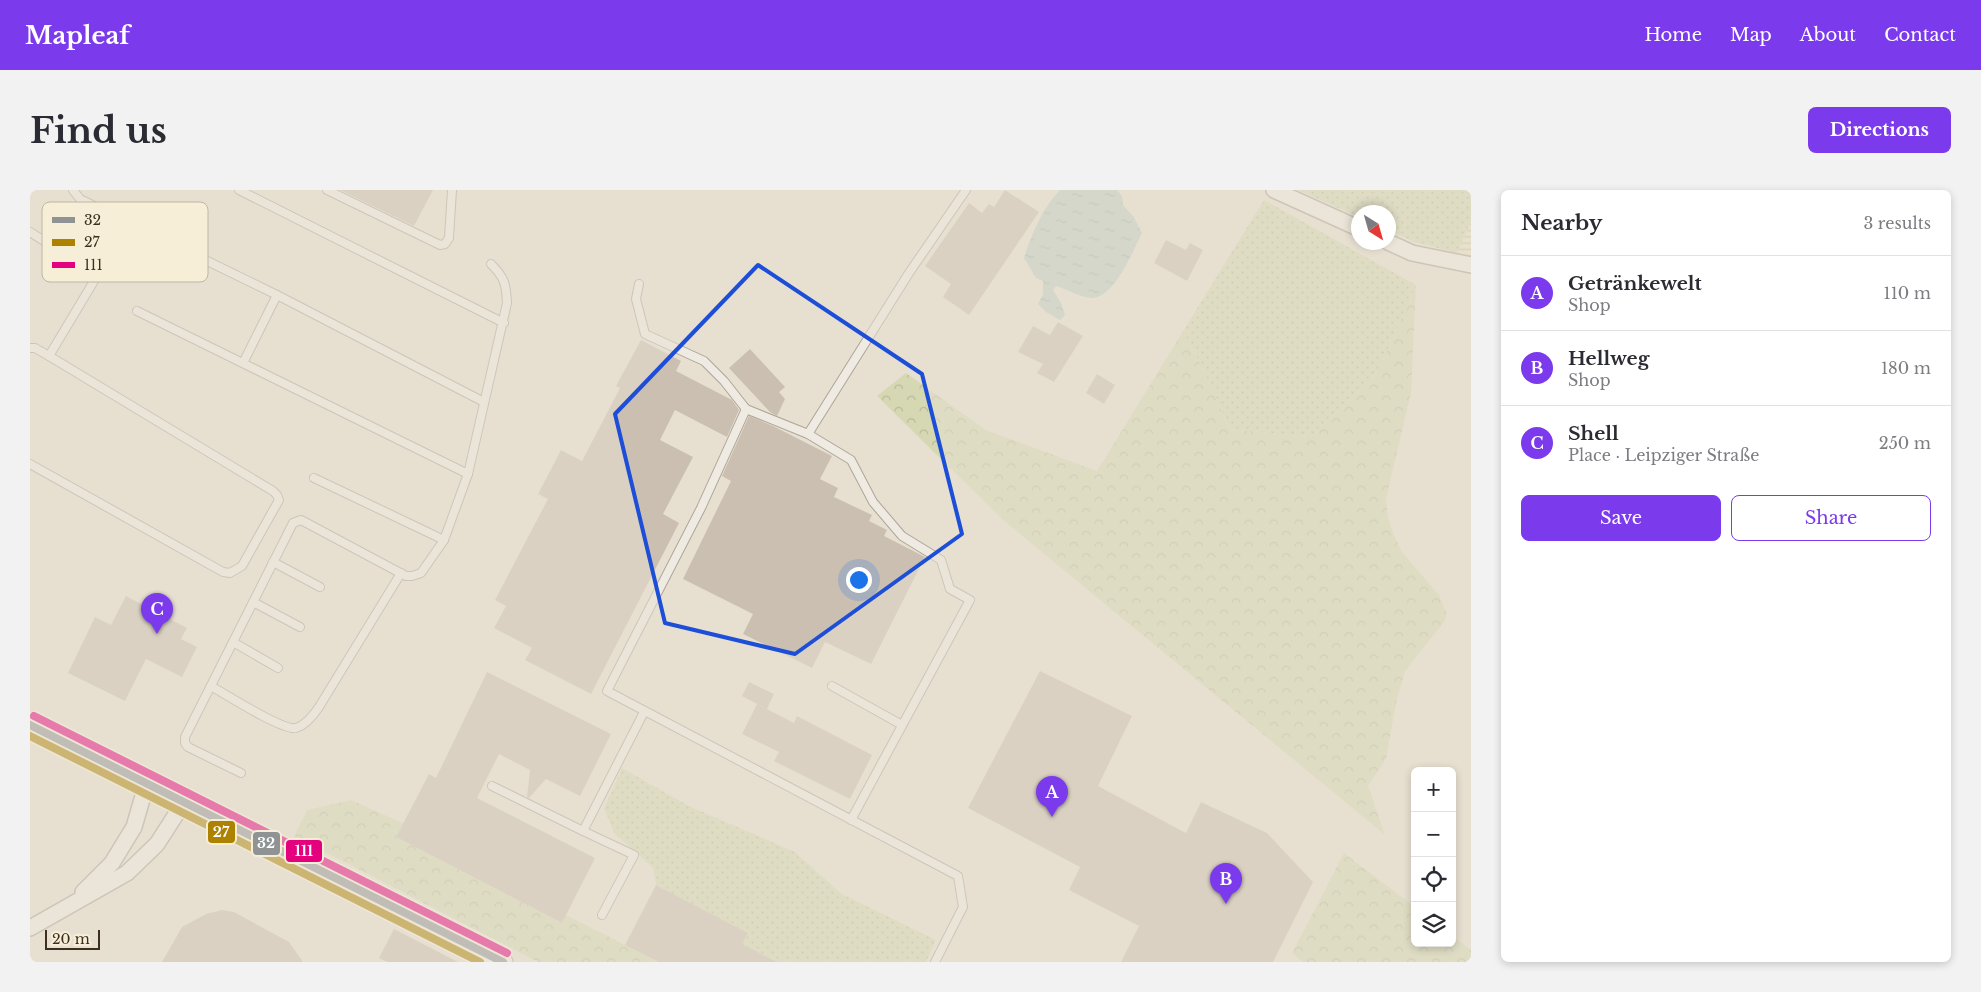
<!DOCTYPE html>
<meta charset="utf-8">
<style>
:root{--surface:#fff;--page:#f2f2f3;--text:#2b2b33;--muted:#7c7c81;--line:#e1e1e2;--accent:#7c3aed}
body{margin:0;font-family:"Libre Baskerville",serif;background:var(--page);color:var(--text)}
.controls{position:absolute;right:15px;bottom:15px;display:grid;overflow:hidden;border-radius:8px;box-shadow:0 2px 8px #0003}
.controls button{width:45px;height:45px;display:grid;place-items:center;padding:0;border:0;border-bottom:1px solid var(--line);background:var(--surface);color:var(--text);font:25px sans-serif}
.compass{position:absolute;left:1321px;top:15px;width:45px;height:45px;border-radius:50%;background:var(--surface);box-shadow:0 2px 8px #0003;rotate:143deg}
.scale{position:absolute;left:15px;bottom:12px;width:55px;box-sizing:border-box;padding-left:5px;border:2px solid #3d2e20;border-top:0;font-size:14px;line-height:18px;white-space:nowrap;color:#3d2e20;-webkit-text-stroke:4px #f7eed8;paint-order:stroke}
.you{position:absolute;left:828px;top:389px;width:18px;height:18px;margin:-12px;border:4px solid #fff;border-radius:50%;background:#1a73e8;box-shadow:0 0 0 8px #1a73e833}
.badge{display:grid;place-items:center;width:32px;height:32px;border-radius:50%;background:var(--accent);color:#fff;font-size:16px;font-weight:700}
.pin{position:absolute;translate:-50% -41px;filter:drop-shadow(0 1px 2px #0008)}
.pin::after{content:'';position:absolute;top:26px;width:18px;height:15px;background:inherit;clip-path:polygon(0 0,100% 0,50% 100%)}
.list{margin:0;padding:0;list-style:none}
h2{display:flex;justify-content:space-between;align-items:center;height:65px;margin:0;padding:0 20px;font-size:21px}
h2 small{font-size:16px;font-weight:400;color:var(--muted)}
.list li{display:grid;grid-template-columns:32px 1fr auto;gap:15px;align-items:center;box-sizing:border-box;height:75px;padding:0 20px;border-top:1px solid var(--line)}
.list b{display:block;font-size:19px;white-space:nowrap}
.list p{margin:0;font-size:16px;white-space:nowrap;color:var(--muted)}
.list em{font-size:16px;font-style:normal;color:var(--muted)}
.actions{display:flex;gap:10px;padding:15px 20px}
.actions a{flex:1;padding:11px 0;border:1px solid var(--accent);border-radius:8px;text-align:center;font-size:18px;color:var(--accent)}
.actions .main{background:var(--accent);color:#fff}
.icon{flex:none;width:28px;height:28px;fill:none;stroke:currentColor;stroke-width:2;stroke-linecap:round;stroke-linejoin:round}
.map{position:relative;flex:none;width:1441px;height:772px;overflow:hidden;border-radius:8px}
header{display:flex;align-items:center;gap:30px;box-sizing:border-box;height:70px;padding:0 25px;background:var(--accent);color:#fff}
header strong{font-size:24px}
nav{display:flex;gap:28px;margin-inline-start:auto;font-size:18px}
.intro{display:flex;align-items:center;justify-content:space-between;box-sizing:border-box;height:120px;padding:0 30px}
h1{margin:0;font-size:35px}
.button{padding:12px 22px;border-radius:8px;background:var(--accent);color:#fff;font-size:18px;font-weight:700}
main{display:flex;gap:30px;padding:0 30px}
aside{flex:1;background:var(--surface);border-radius:8px;box-shadow:0 2px 8px #0003}
.map>svg:first-child{display:block}
.farmland{fill:url(#farmland-rules)}
.grass{fill:url(#grass-dots)}
.forest{fill:url(#forest-crowns)}
.water{fill:url(#water-ripples)}
.building{fill:#cbbfb2}
.lines{fill:none;stroke-linecap:round;stroke-linejoin:round}
.service-casing{stroke:#ada599;stroke-width:10}
.minor-casing{stroke:#ada599;stroke-width:18}
.tertiary-casing{stroke:#ada599;stroke-width:21}
.service{stroke:#efebe3;stroke-width:8}
.minor{stroke:#efebe3;stroke-width:15}
.tertiary{stroke:#efebe3;stroke-width:19}
.bus-1-casing{stroke:#f7eed8;stroke-width:11}
.bus-2-casing{stroke:#f7eed8;stroke-width:11}
.bus-3-casing{stroke:#f7eed8;stroke-width:11}
.bus-1{stroke:#8f9394;stroke-width:8}
.bus-2{stroke:#ac8200;stroke-width:8}
.bus-3{stroke:#e5007d;stroke-width:8}
.marked{fill:none;stroke:#1d4ed8;stroke-width:4;stroke-linejoin:round}
.key{fill:#f7eed8;stroke:#bfb4a1;stroke-width:1}
.key-label{font-size:14px;fill:#3d2e20}
.line-badge{stroke:#f7eed8;stroke-width:2}
.badge-label{font-size:14px;text-anchor:middle;font-weight:bold;fill:#fff}
</style>
<header>
<strong>Mapleaf</strong>
<nav><a>Home</a><a>Map</a><a>About</a><a>Contact</a></nav>
</header>
<div class="intro"><h1>Find us</h1><a class="button">Directions</a></div>
<main>
<div class="map">
<svg width="1441" height="772" viewBox="0 0 1441 772">
<defs>
<pattern id="farmland-rules" width="6" height="5" patternUnits="userSpaceOnUse" patternTransform="scale(1.25)"><rect width="6" height="5" fill="#e6dfc2"/><path d="M0 2.5h6" fill="none" stroke="#c6c0a6"/></pattern>
<pattern id="grass-dots" width="8" height="8" patternUnits="userSpaceOnUse" patternTransform="scale(1.25)"><rect width="8" height="8" fill="#d6d7b3"/><path d="M2 2h.1M6 6h.1" fill="none" stroke="#b9b99a" stroke-width="1.8" stroke-linecap="round"/></pattern>
<pattern id="forest-crowns" width="20" height="18" patternUnits="userSpaceOnUse" patternTransform="scale(1.25)"><rect width="20" height="18" fill="#d6d7b3"/><path d="M2 6a3 3 0 1 1 6 0M12 15a3 3 0 1 1 6 0" fill="none" stroke="#b9b99a"/></pattern>
<pattern id="water-ripples" width="26" height="14" patternUnits="userSpaceOnUse" patternTransform="scale(1.25)"><rect width="26" height="14" fill="#bcccc2"/><path d="M2 4q2-2 4 0t4 0M15 11q2-2 4 0t4 0" fill="none" stroke="#a2b0a6"/></pattern>
</defs>
<rect width="100%" height="100%" fill="#e7e0d1"/>
<!-- farmland -->
<polygon class="farmland" points="1441,31 1441,66 1427,63"/>
<!-- grass -->
<g class="grass">
<polygon points="1268,0 1441,0 1441,31 1427,63 1384,52 1359,40 1358,22 1328,22 1328,27"/>
<polygon points="1234,10 1386,95 1346,186 1280,247 1200,239 1169,171 1153,141"/>
<polygon points="592,578 659,616 765,662 812,704 906,750 896,772 747,772 732,764 729,767 710,758 718,743 626,695 623,678 584,643 574,618"/>
</g>
<!-- forest -->
<g class="forest">
<polygon points="1386,95 1381,203 1356,309 1358,328 1364,345 1372,362 1409,405 1417,424 1414,432 1375,481 1366,513 1356,569 1338,596 1355,645 973,330 847,206 876,183 956,240 1067,281 1153,141 1169,171 1200,239 1280,247 1346,186"/>
<polygon points="321,610 373,633 366,647 532,733 536,725 629,772 508,772 264,646 277,620"/>
<polygon points="1314,663 1385,717 1385,753 1422,753 1422,746 1441,760 1441,772 1273,772 1262,763"/>
</g>
<!-- water -->
<path class="water" d="M1030,0H1087L1092,6L1093,15L1103,26L1112,43C1103,61 1084,108 1062,108C1051,108 1037,99 1026,96L1023,100L1031,113L1035,125L1030,130L1016,122L1008,114L1013,104V91L1006,88L994,68C1002,43 1012,19 1030,0Z"/>
<!-- building -->
<g class="building">
<polygon points="310,0 403,0 384,36"/>
<polygon points="975,0 1009,22 939,125 913,107 921,94 895,76 939,13 952,23 959,14 964,17"/>
<polygon points="1136,50 1156,60 1160,53 1173,60 1157,91 1124,73"/>
<polygon points="1028,132 1053,146 1024,192 1007,183 1013,174 988,162 1003,136 1020,145"/>
<polygon points="611,150 651,171 646,181 702,210 709,220 697,247 645,220 630,250 663,267 633,324 649,333 561,504 495,470 502,458 464,438 476,416 465,410 518,309 508,304 531,260 552,271 590,198 586,196"/>
<polygon points="720,159 755,197 749,202 755,209 747,226 740,222 699,178"/>
<polygon points="1067,184 1085,195 1074,214 1056,203"/>
<polygon points="719,226 743,236 802,266 790,289 808,298 804,307 842,325 839,331 857,340 854,346 895,367 841,474 795,452 782,478 713,444 723,424 653,389 701,291 692,286"/>
<polygon points="96,406 157,438 151,449 167,457 152,487 116,469 95,511 38,483 65,427 81,435"/>
<polygon points="1010,481 1102,526 1068,596 1156,643 1171,612 1237,643 1283,692 1243,772 1091,772 1109,736 1039,700 1050,677 938,618"/>
<polygon points="457,482 581,544 550,606 516,589 499,608 497,607 500,580 469,564 447,608 565,668 532,733 366,647 399,584 406,588"/>
<polygon points="719,492 744,504 737,519 712,506"/>
<polygon points="727,514 764,533 767,526 842,565 820,609 744,571 749,562 712,544"/>
<polygon points="626,695 718,743 712,754 747,772 629,772 595,755"/>
<polygon points="192,720 204,722 259,752 273,772 132,772 152,737 176,724"/>
<polygon points="364,739 428,772 357,772 349,768"/>
</g>
<g class="lines">
<defs>
<g id="service">
<polyline points="43,0 50,9 247,105 454,212"/>
<polyline points="209,0 474,133"/>
<polyline points="297,0 410,55 415,54 419,48 422,0"/>
<polyline points="0,42 57,78 62,84 64,91 19,166"/>
<polyline points="609,94 606,109 615,144 674,171 694,191 716,219"/>
<polyline points="107,121 438,284"/>
<polyline points="0,158 5,158 19,166 243,301 247,305 249,310 212,376 200,383 193,382 0,274"/>
<polyline points="213,173 247,105"/>
<polyline points="778,244 716,219 671,318 577,501 928,686 933,717 905,772"/>
<polyline points="284,288 414,350"/>
<polyline points="243,372 290,397"/>
<polyline points="223,412 270,437"/>
<polyline points="203,452 248,478"/>
<path d="M181,496C195,504 253,541 266,538C276,535 283,526 289,517L371,383"/>
<polyline points="802,496 872,535"/>
<path d="M211,583L158,557L155,553V547L263,333L271,330L376,386H382L391,383L414,350L438,284L477,113C476,94 475,88 461,74"/>
<polyline points="462,596 553,641"/>
<polyline points="821,630 940,410 920,399 911,370 872,346 843,312 821,270 778,244 879,83 936,0"/>
<polyline points="572,725 604,665 553,641 614,522"/>
</g>
<g id="minor">
<polyline points="1244,0 1328,38"/>
<polyline points="1358,52 1382,63 1441,75"/>
<polyline points="53,702 82,673 104,637 117,592"/>
<polyline points="0,738 97,683 127,654 154,612"/>
</g>
<path id="tertiary" d="M0,535C158,612 314,694 473,772"/>
</defs>
<!-- service casing -->
<use href="#service" class="service-casing"/>
<!-- minor casing -->
<use href="#minor" class="minor-casing"/>
<!-- tertiary casing -->
<use href="#tertiary" class="tertiary-casing"/>
<!-- service -->
<use href="#service" class="service"/>
<!-- minor -->
<use href="#minor" class="minor"/>
<!-- tertiary -->
<use href="#tertiary" class="tertiary"/>
<defs>
<polyline id="bus-1" points="0,535 473,772"/>
<polyline id="bus-2" points="0,546 450,772"/>
<polyline id="bus-3" points="4,526 477,763"/>
</defs>
<!-- bus-1 casing -->
<use href="#bus-1" class="bus-1-casing"/>
<!-- bus-2 casing -->
<use href="#bus-2" class="bus-2-casing"/>
<!-- bus-3 casing -->
<use href="#bus-3" class="bus-3-casing"/>
<!-- bus-1 -->
<use href="#bus-1" class="bus-1"/>
<!-- bus-2 -->
<use href="#bus-2" class="bus-2"/>
<!-- bus-3 -->
<use href="#bus-3" class="bus-3"/>
</g>
<!-- marked area -->
<path d="M0 0H1441V772H0ZM728,75L892,184L932,344L765,464L635,433L585,224Z" fill="#e7e0d1" fill-opacity=".55" fill-rule="evenodd"/>
<path class="marked" d="M728,75L892,184L932,344L765,464L635,433L585,224Z"/>
<!-- legend -->
<rect x="12" y="12" width="166" height="80" rx="8" class="key"/>
<rect x="22" y="27" width="23" height="6" fill="#8f9394"/>
<rect x="22" y="49" width="23" height="7" fill="#ac8200"/>
<rect x="22" y="72" width="23" height="6" fill="#e5007d"/>
<g class="key-label">
<text x="54" y="35">32</text>
<text x="54" y="57">27</text>
<text x="54" y="80">111</text>
</g>
<g class="line-badge">
<rect x="177" y="630" width="29" height="24" rx="5" fill="#ac8200"/>
<rect x="222" y="641" width="29" height="25" rx="5" fill="#8f9394"/>
<rect x="255" y="649" width="38" height="24" rx="5" fill="#e5007d"/>
</g>
<g class="badge-label">
<text x="191" y="647">27</text>
<text x="236" y="658">32</text>
<text x="274" y="666">111</text>
</g>
</svg>
<div class="controls">
<button>+</button>
<button>−</button>
<button><svg class="icon" aria-label="locate" viewBox="0 0 24 24"><circle cx="12" cy="12" r="6"/><path d="M12 2v4M12 18v4M2 12h4M18 12h4"/></svg></button>
<button><svg class="icon" aria-label="layers" viewBox="0 0 24 24"><path d="M12 4l9 5-9 5-9-5zM3 14l9 5 9-5"/></svg></button>
</div>
<svg class="compass" viewBox="-18 -18 36 36"><path d="M0-13l5 13h-10z" fill="#e53935"/><path d="M0 13l5-13h-10z" fill="#7c7c81"/></svg>
<div class="scale">20 m</div>
<div class="you"></div>
<div class="pin badge" style="left:1022px;top:627px">A</div>
<div class="pin badge" style="left:1196px;top:714px">B</div>
<div class="pin badge" style="left:127px;top:444px">C</div>
</div>
<aside>
<h2>Nearby<small>3 results</small></h2>
<ul class="list">
<li><span class="badge">A</span><div><b>Getränkewelt</b><p>Shop</p></div><em>110 m</em></li>
<li><span class="badge">B</span><div><b>Hellweg</b><p>Shop</p></div><em>180 m</em></li>
<li><span class="badge">C</span><div><b>Shell</b><p>Place · Leipziger Straße</p></div><em>250 m</em></li>
</ul>
<div class="actions"><a class="main">Save</a><a>Share</a></div>
</aside>
</main>
